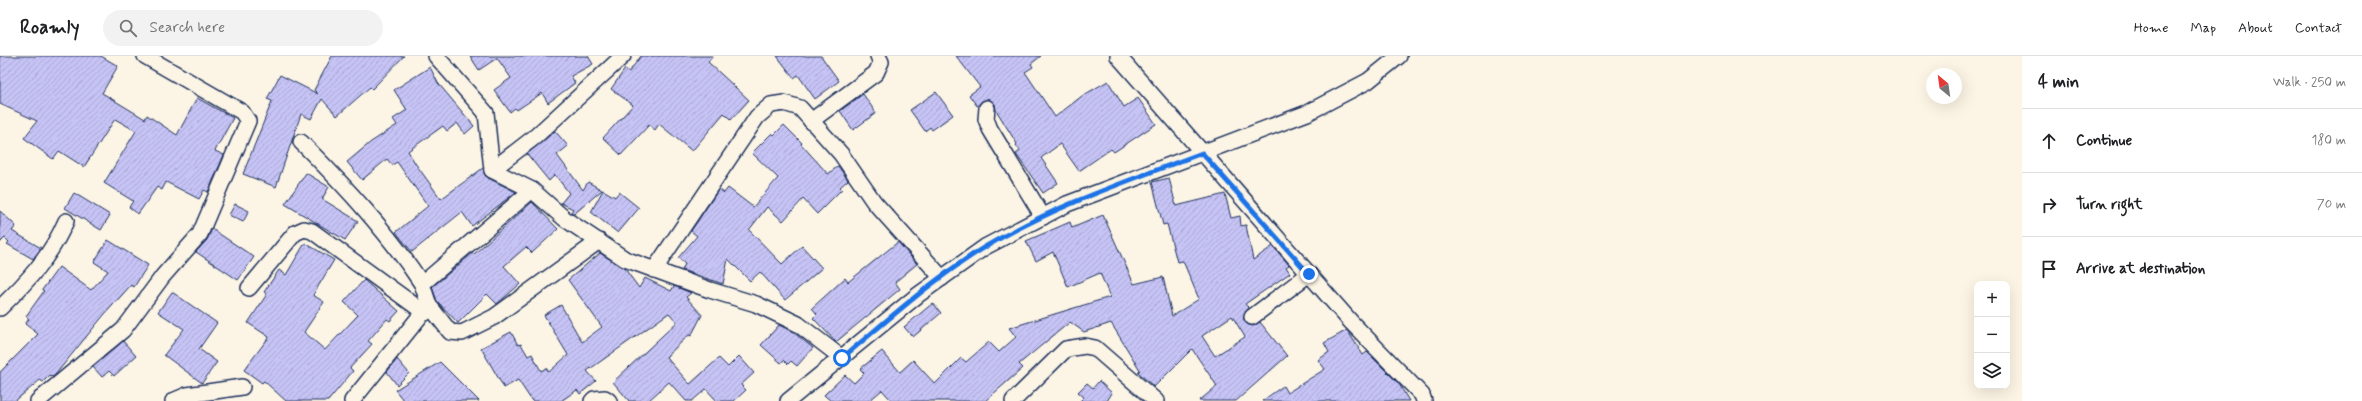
<!DOCTYPE html>
<meta charset="utf-8">
<style>
:root{--surface:#fff;--page:#f2f2f2;--text:#202124;--muted:#757577;--line:#e0e0e0}
body{margin:0;font-family:Mynerve,sans-serif;background:var(--page);color:var(--text)}
.controls{position:absolute;right:12px;bottom:12px;display:grid;overflow:hidden;border-radius:8px;box-shadow:0 4px 16px #0002}
.controls button{width:36px;height:36px;display:grid;place-items:center;padding:0;border:0;border-bottom:1px solid var(--line);background:var(--surface);color:var(--text);font:20px sans-serif}
.compass{position:absolute;left:1926px;top:12px;width:36px;height:36px;border-radius:50%;background:var(--surface);box-shadow:0 4px 16px #0002;rotate:331deg}
.stop{position:absolute;width:12px;height:12px;margin:-9px;border:3px solid #1a73e8;border-radius:50%;background:#fff}
.stop.end{background:#1a73e8;border-color:#fff;box-shadow:0 1px 4px #0008}
.list{margin:0;padding:0;list-style:none}
h2{display:flex;justify-content:space-between;align-items:center;height:52px;margin:0;padding:0 16px;font-size:17px}
h2 small{font-size:13px;font-weight:400;color:var(--muted)}
.list li{display:grid;grid-template-columns:26px 1fr auto;gap:12px;align-items:center;box-sizing:border-box;height:64px;padding:0 16px;border-top:1px solid var(--line)}
.list b{display:block;font-size:15px;white-space:nowrap}
.list em{font-size:13px;font-style:normal;color:var(--muted)}
.icon{flex:none;width:22px;height:22px;fill:none;stroke:currentColor;stroke-width:2;stroke-linecap:round;stroke-linejoin:round}
.map{position:relative;flex:none;width:2022px;height:345px;overflow:hidden}
header{display:flex;align-items:center;gap:24px;box-sizing:border-box;height:56px;padding:0 20px;background:var(--surface);border-bottom:1px solid var(--line)}
header strong{font-size:19px}
nav{display:flex;gap:22px;margin-inline-start:auto;font-size:14px}
.search{width:280px;height:36px;background:var(--page);display:flex;align-items:center;gap:10px;box-sizing:border-box;padding:0 14px;border-radius:22px;color:var(--muted);font-size:15px}
main{display:flex}
aside{flex:1;background:var(--surface)}
.map>svg:first-child{display:block}
.building{fill:url(#building-hatch);stroke:#1b2f5e;fill-rule:evenodd}
.lines{fill:none;stroke-linecap:round;stroke-linejoin:round}
.minor-casing{stroke:#1b2f5e;stroke-width:18}
.minor{stroke:#fcf5e5;stroke-width:15}
.route{stroke:#1a73e8;stroke-width:5}
</style>
<header>
<strong>Roamly</strong>
<div class="search"><svg class="icon" aria-label="search" viewBox="0 0 24 24"><circle cx="10" cy="10" r="6"/><path d="M15 15l6 6"/></svg>Search here</div>
<nav><a>Home</a><a>Map</a><a>About</a><a>Contact</a></nav>
</header>
<main>
<div class="map">
<svg width="2022" height="345" viewBox="0 0 2022 345">
<defs>
<pattern id="building-hatch" width="6" height="6" patternUnits="userSpaceOnUse"><rect width="6" height="6" fill="#c6c3f5"/><path d="M-1 1l2-2M0 6l6-6M5 7l2-2" fill="none" stroke="#aaa8d4"/></pattern>
</defs>
<rect width="100%" height="100%" fill="#fcf5e5"/>
<filter id="ink" filterUnits="userSpaceOnUse"><feTurbulence type="fractalNoise" baseFrequency=".025" numOctaves="2"/><feDisplacementMap in="SourceGraphic" scale="8" xChannelSelector="R" yChannelSelector="G"/><feConvolveMatrix kernelMatrix="1 2 1 2 8 2 1 2 1" color-interpolation-filters="sRGB"/></filter>
<g filter="url(#ink)">
<!-- building -->
<g class="building">
<polygon points="0,0 101,0 118,10 102,37 145,63 147,59 177,79 197,42 233,62 215,95 224,99 208,136 204,134 199,143 166,126 162,134 157,131 138,158 129,151 133,145 104,127 136,75 115,63 84,111 59,95 53,103 24,82 37,65 0,48"/>
<polygon points="332,0 404,0 372,33 370,31 337,60 322,43 311,63 301,58 276,131 243,118 272,45 267,43 280,19 318,38 314,34"/>
<polygon points="470,0 588,0 593,8 571,20 575,27 548,47 542,37 517,54 515,52 510,56 494,34 511,22 497,2 479,14"/>
<polygon points="641,0 713,0 708,6 749,44 731,64 724,57 692,95 659,68 655,74 649,69 621,99 603,82 633,49 611,33 625,13 629,16"/>
<polygon points="777,0 821,0 839,25 815,43 798,19 794,22"/>
<polygon points="956,0 1041,0 1031,8 1033,11 1025,16 1055,61 1082,40 1108,25 1124,51 1138,42 1156,68 1114,96 1111,93 1079,115 1060,88 1041,102 1058,127 1043,137 1016,98 1020,95 1016,89 1017,88 996,54 995,48 988,42 977,50 969,39 980,31"/>
<polygon points="430,11 438,27 474,70 465,78 457,67 447,75 443,70 408,95 415,107 441,143 483,112 488,122 516,136 472,170 462,156 412,196 396,176 428,150 397,106 392,109 387,103 362,124 347,106 371,86 397,69 393,63 407,54 394,34"/>
<polygon points="936,36 953,59 932,74 930,71 925,75 910,54"/>
<polygon points="863,38 876,57 853,74 840,55"/>
<polygon points="784,69 802,87 801,88 828,118 838,110 848,124 840,131 842,133 817,158 803,143 783,165 767,151 749,174 782,208 802,190 822,212 785,244 760,216 750,225 728,203 723,228 682,214 685,208 678,202 697,180 691,175 719,133 724,137 728,132 753,151 778,122 752,97 772,77 774,79"/>
<polygon points="555,75 568,90 557,99 583,134 588,126 602,134 574,158 571,156 573,153 561,147 569,137 555,119 549,125 527,98"/>
<polygon points="306,117 329,131 322,143 358,165 345,184 285,148"/>
<path d="M1169,122L1176,150L1225,138L1231,162L1240,160L1241,170L1246,169L1253,204L1273,190L1289,209L1286,211L1290,217L1245,248L1249,252L1243,262L1249,269L1253,270L1260,266L1287,300L1236,345H1199L1217,330L1192,293L1154,331L1138,316L1140,314L1111,267L1084,276L1070,266L1019,308L1023,312L985,345H892L882,334L869,345H831L824,339L845,319L854,327L864,317L860,313L882,295L900,316L913,304L935,328L961,302L966,306L989,286L999,296L1016,281L1009,272L1110,241L1100,217L1068,231L1053,196L1036,205L1026,185L1070,166L1072,172L1103,159L1134,228L1163,221L1172,260L1199,243L1183,205L1177,206L1167,168L1163,169L1152,126ZM1232,260L1245,281L1215,300L1202,280Z"/>
<polygon points="603,134 615,141 619,136 639,152 618,177 591,156"/>
<polygon points="74,137 110,159 101,174 65,152"/>
<polygon points="532,146 558,173 532,197 526,191 504,210 520,228 497,248 487,238 458,267 437,245 432,231 473,197 474,198"/>
<polygon points="235,148 249,155 243,166 229,159"/>
<polygon points="0,155 16,170 12,175 41,192 33,203 7,188 9,186 5,182 0,187"/>
<polygon points="212,173 254,201 238,224 196,196 207,184"/>
<polygon points="108,184 148,209 134,231 131,229 104,259 55,319 52,321 50,319 43,326 40,324 15,345 0,345 0,316 38,278 25,268 29,263 26,260 44,235 42,234 59,211 91,234 108,215 94,206"/>
<polygon points="898,186 917,208 895,226 900,233 836,286 813,262 817,258 812,252 845,222 848,226"/>
<polygon points="305,187 334,204 313,239 324,246 304,276 325,294 358,259 344,246 364,224 399,255 390,265 387,263 368,285 372,288 350,312 353,315 328,345 286,345 264,325 262,327 244,314 269,281 248,267 267,238 264,236 279,214 286,219"/>
<polygon points="600,197 625,213 639,232 645,222 671,235 674,230 691,237 686,241 702,259 691,280 689,279 666,301 687,325 690,328 719,302 728,311 739,300 754,317 741,329 746,334 734,345 717,345 706,333 692,345 686,345 669,326 648,345 629,345 613,326 677,266 669,257 587,315 596,325 580,338 577,334 561,345 532,345 518,324 504,332 481,292 511,276 518,289 521,288 528,300 532,298 541,315 546,312 549,316 568,299 544,259 561,249 582,286 602,271 568,224"/>
<polygon points="172,236 217,267 199,293 217,306 202,327 164,299 184,273 158,256"/>
<polygon points="933,247 941,257 913,281 904,271"/>
<polygon points="779,269 793,276 813,292 797,310 791,305 788,308 784,304 781,307 761,289"/>
<polygon points="1347,274 1363,299 1367,296 1399,328 1409,345 1262,345 1283,330 1287,337 1325,313 1318,304 1329,296 1324,287"/>
<polygon points="123,285 136,300 114,320 109,315 102,321 93,311"/>
<polygon points="397,303 409,317 397,329 387,316"/>
<polygon points="440,306 479,345 404,345 395,334"/>
<polygon points="1099,325 1112,337 1107,345 1080,345 1084,341 1078,336 1087,327 1093,332"/>
</g>
<g class="lines">
<defs>
<g id="minor">
<polyline points="436,0 486,57 492,114 532,134 565,163 625,203 710,234 756,248 798,268 842,302"/>
<polyline points="1118,0 1351,266 1422,339 1424,345"/>
<polyline points="987,52 986,63 990,73 1043,161"/>
<polyline points="811,65 876,17 881,6 878,0"/>
<path d="M301,86C345,130 388,176 422,228"/>
<polyline points="492,114 536,80 623,0"/>
<polyline points="532,134 422,228 429,249 450,276 462,277 494,261 599,185"/>
<polyline points="654,214 757,61 771,49 784,47 800,52 841,98 874,146 942,222"/>
<polyline points="249,232 295,177 304,173 312,175 425,257"/>
<path d="M0,252C28,225 51,200 66,165"/>
<polyline points="1252,261 1309,218"/>
<polyline points="38,345 123,274 163,220 200,178 248,65 242,56 145,0"/>
<polyline points="173,345 187,339 242,331"/>
<polyline points="352,345 429,249"/>
<polyline points="592,345 594,343 605,342 609,345"/>
<polyline points="788,345 918,239 985,191 1067,148 1307,57 1368,25 1399,0"/>
<polyline points="1013,345 1066,293 1085,290 1095,292 1156,345"/>
</g>
</defs>
<!-- minor casing -->
<use href="#minor" class="minor-casing"/>
<!-- minor -->
<use href="#minor" class="minor"/>
</g>
</g>
<g class="lines" filter="url(#ink)">
<!-- route -->
<path class="route" d="M842,302C888,264 934,222 985,191C1053,150 1128,125 1202,97L1309,218"/>
</g>
</svg>
<div class="controls">
<button>+</button>
<button>−</button>
<button><svg class="icon" aria-label="layers" viewBox="0 0 24 24"><path d="M12 4l9 5-9 5-9-5zM3 14l9 5 9-5"/></svg></button>
</div>
<svg class="compass" viewBox="-18 -18 36 36"><path d="M0-13l5 13h-10z" fill="#e53935"/><path d="M0 13l5-13h-10z" fill="#757577"/></svg>
<div class="stop" style="left:842px;top:302px"></div>
<div class="stop end" style="left:1309px;top:218px"></div>
</div>
<aside>
<h2>4 min<small>Walk · 250 m</small></h2>
<ul class="list">
<li><svg class="icon" aria-label="ahead" viewBox="0 0 24 24"><path d="M12 20V5M6 11l6-6 6 6"/></svg><div><b>Continue</b></div><em>180 m</em></li>
<li><svg class="icon" aria-label="right" viewBox="0 0 24 24"><path d="M7 20v-9h11M14 6l5 5-5 5"/></svg><div><b>Turn right</b></div><em>70 m</em></li>
<li><svg class="icon" aria-label="arrive" viewBox="0 0 24 24"><path d="M6 21V4h12l-3 4 3 4H6"/></svg><div><b>Arrive at destination</b></div></li>
</ul>
</aside>
</main>
